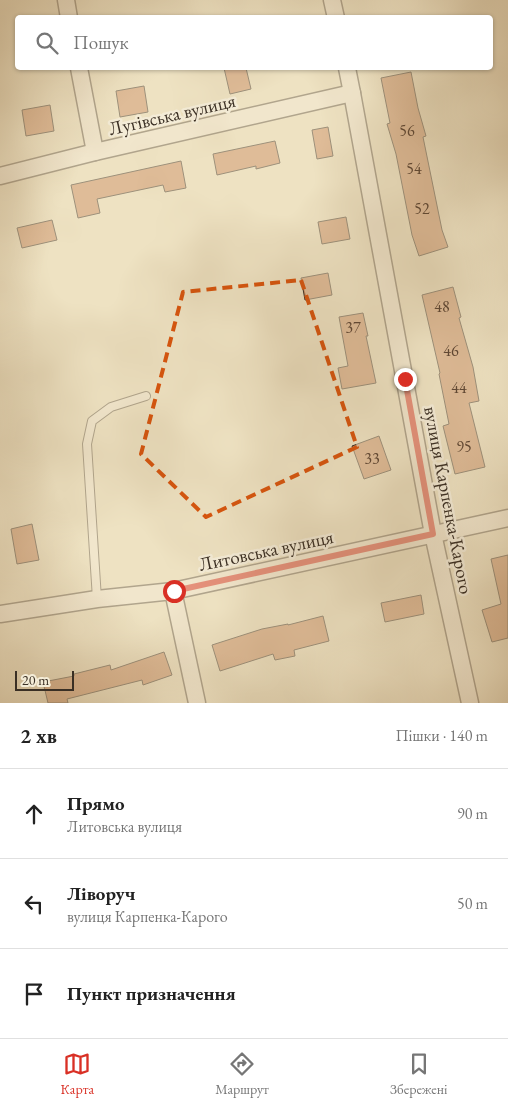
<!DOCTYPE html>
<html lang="uk">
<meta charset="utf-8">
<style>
:root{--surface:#fff;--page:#f6f6f6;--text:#222;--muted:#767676;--line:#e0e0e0;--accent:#d93025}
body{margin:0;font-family:"EB Garamond",serif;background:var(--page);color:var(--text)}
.scale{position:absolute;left:15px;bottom:12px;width:59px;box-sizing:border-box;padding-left:5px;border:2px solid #3a2f24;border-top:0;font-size:14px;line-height:18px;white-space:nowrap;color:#3a2f24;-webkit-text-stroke:4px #f4ecd7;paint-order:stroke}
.stop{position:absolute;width:15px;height:15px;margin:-11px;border:4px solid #d93025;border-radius:50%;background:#fff}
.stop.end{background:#d93025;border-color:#fff;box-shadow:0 1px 5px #0008}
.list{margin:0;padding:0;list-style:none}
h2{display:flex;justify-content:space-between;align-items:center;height:65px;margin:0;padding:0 20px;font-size:21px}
h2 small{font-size:16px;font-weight:400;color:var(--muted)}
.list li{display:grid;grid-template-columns:32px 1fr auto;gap:15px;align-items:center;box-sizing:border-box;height:90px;padding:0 20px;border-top:1px solid var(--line)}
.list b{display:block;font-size:19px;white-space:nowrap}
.list p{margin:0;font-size:16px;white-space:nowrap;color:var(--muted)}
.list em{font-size:16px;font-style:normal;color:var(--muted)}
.icon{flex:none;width:28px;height:28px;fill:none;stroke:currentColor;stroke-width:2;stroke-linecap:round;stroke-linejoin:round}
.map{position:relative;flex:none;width:508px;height:703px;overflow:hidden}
.search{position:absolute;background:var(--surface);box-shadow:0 1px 4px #0004;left:15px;right:15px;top:15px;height:55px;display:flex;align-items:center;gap:12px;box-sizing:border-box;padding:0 18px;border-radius:5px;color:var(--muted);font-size:19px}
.sheet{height:335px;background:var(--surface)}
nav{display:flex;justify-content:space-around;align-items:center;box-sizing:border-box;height:70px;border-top:1px solid var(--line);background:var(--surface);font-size:14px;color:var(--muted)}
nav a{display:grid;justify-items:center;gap:2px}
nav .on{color:var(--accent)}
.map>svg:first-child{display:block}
.building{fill:#cd8f65;stroke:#3a2f24}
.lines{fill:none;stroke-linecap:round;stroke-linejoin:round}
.service-casing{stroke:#675c4c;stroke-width:10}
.minor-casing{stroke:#675c4c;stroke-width:19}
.service{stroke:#f4ecd7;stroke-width:8}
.minor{stroke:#f4ecd7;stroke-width:16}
.route{stroke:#d93025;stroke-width:6}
.marked{fill:none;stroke:#d7550e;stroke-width:4;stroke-dasharray:10 6;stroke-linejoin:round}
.labels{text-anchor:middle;stroke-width:5;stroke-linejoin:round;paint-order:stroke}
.number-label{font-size:16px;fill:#5f4734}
.street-label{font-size:19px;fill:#3a2f24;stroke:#f4ecd7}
</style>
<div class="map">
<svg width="508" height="703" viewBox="0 0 508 703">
<rect width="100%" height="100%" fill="#eee2c2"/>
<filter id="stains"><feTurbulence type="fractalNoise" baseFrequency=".004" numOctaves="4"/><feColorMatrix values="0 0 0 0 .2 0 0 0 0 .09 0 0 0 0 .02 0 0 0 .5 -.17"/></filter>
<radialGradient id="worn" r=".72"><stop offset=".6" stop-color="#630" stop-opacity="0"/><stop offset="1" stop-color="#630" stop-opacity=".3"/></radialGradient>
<!-- building -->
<g class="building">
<polygon points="224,68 246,68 251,89 230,94"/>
<polygon points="411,72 418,108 426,136 423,137 442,230 448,247 419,256 412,235 396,154 387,124 390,123 381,78"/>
<polygon points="144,86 148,112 120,117 116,91"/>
<polygon points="50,105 54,131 26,136 22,110"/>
<polygon points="328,127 333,156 317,159 312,130"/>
<polygon points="275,141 280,163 256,169 256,166 217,175 213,154"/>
<polygon points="181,161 186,188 165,192 163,185 97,199 100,213 78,218 71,185"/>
<polygon points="346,217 350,239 322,244 318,222"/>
<polygon points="52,220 57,240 22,248 17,228"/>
<polygon points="328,273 332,295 305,300 301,278"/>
<polygon points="453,287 461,317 459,318 473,367 479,401 469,403 485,467 455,474 443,426 449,424 439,374 440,373 422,295"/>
<polygon points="363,313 368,336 366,336 376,383 342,389 338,368 348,366 339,317"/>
<polygon points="379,436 391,470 364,479 352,446"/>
<polygon points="32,524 39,560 17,564 11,529"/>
<polygon points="508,555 508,638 492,642 482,610 501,604 491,559"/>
<polygon points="421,595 424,614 385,622 381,603"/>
<polygon points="323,616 329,641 294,650 295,656 275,660 273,654 220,671 212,645 262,629 288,624 288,625"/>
<polygon points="164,652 172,675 143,685 142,680 67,699 68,703 48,703 43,682 74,676 74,674 110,665 111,670"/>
</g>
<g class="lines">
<defs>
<polyline id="service" points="97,599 87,444 92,421 111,407 146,396"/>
<g id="minor">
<polyline points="66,0 69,18"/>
<polyline points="332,0 336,18"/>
<polyline points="79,68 95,152"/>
<polyline points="347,68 352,93 433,534 470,703"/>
<polyline points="0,176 95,152 352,93"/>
<polyline points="173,591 197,703"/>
<polyline points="0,614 97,599 173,591 508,518"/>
</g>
</defs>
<!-- service casing -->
<use href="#service" class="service-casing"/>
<!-- minor casing -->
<use href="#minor" class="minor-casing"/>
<!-- service -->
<use href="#service" class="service"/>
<!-- minor -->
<use href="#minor" class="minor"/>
</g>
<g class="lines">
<!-- route -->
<polyline class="route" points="174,591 433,534 405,379"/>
</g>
<!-- marked area -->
<path d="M0 0H508V703H0ZM301,280L357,447L206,517L141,454L183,292Z" fill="#eee2c2" fill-opacity=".55" fill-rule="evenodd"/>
<path class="marked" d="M301,280L357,447L206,517L141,454L183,292Z"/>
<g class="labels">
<!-- number labels -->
<g class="number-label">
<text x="407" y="136">56</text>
<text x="414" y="174">54</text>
<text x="422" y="214">52</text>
<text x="442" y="312">48</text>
<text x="353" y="333">37</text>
<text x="451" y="356">46</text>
<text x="459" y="393">44</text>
<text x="464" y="452">95</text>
<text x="372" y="464">33</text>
</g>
<!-- street labels -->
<g class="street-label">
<text transform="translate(172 114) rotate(-13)" y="7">Лугівська вулиця</text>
<text transform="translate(449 500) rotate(79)" y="7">вулиця Карпенка-Карого</text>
<text transform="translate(266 550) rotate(-12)" y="7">Литовська вулиця</text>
</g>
</g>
<rect width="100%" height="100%" filter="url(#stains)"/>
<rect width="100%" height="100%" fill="url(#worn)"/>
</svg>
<div class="scale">20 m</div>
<div class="stop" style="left:174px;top:591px"></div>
<div class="stop end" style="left:405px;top:379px"></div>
<div class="search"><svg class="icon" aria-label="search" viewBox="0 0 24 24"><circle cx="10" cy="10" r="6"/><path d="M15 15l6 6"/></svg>Пошук</div>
</div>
<section class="sheet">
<h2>2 хв<small>Пішки · 140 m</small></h2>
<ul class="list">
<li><svg class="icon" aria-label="ahead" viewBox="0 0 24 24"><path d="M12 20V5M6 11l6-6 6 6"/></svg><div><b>Прямо</b><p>Литовська вулиця</p></div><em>90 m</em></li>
<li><svg class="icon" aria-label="left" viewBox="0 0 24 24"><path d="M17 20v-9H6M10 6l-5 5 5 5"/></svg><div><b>Ліворуч</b><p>вулиця Карпенка-Карого</p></div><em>50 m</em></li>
<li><svg class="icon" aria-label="arrive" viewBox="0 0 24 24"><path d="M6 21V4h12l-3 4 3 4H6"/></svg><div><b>Пункт призначення</b></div></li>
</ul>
</section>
<nav>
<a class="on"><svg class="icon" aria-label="map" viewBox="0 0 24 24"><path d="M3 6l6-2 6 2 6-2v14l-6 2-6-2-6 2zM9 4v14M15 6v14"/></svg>Карта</a>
<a><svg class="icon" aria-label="directions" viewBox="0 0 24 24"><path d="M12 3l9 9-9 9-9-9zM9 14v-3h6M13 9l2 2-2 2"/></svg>Маршрут</a>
<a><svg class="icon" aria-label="saved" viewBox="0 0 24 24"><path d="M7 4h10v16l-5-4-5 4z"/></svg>Збережені</a>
</nav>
